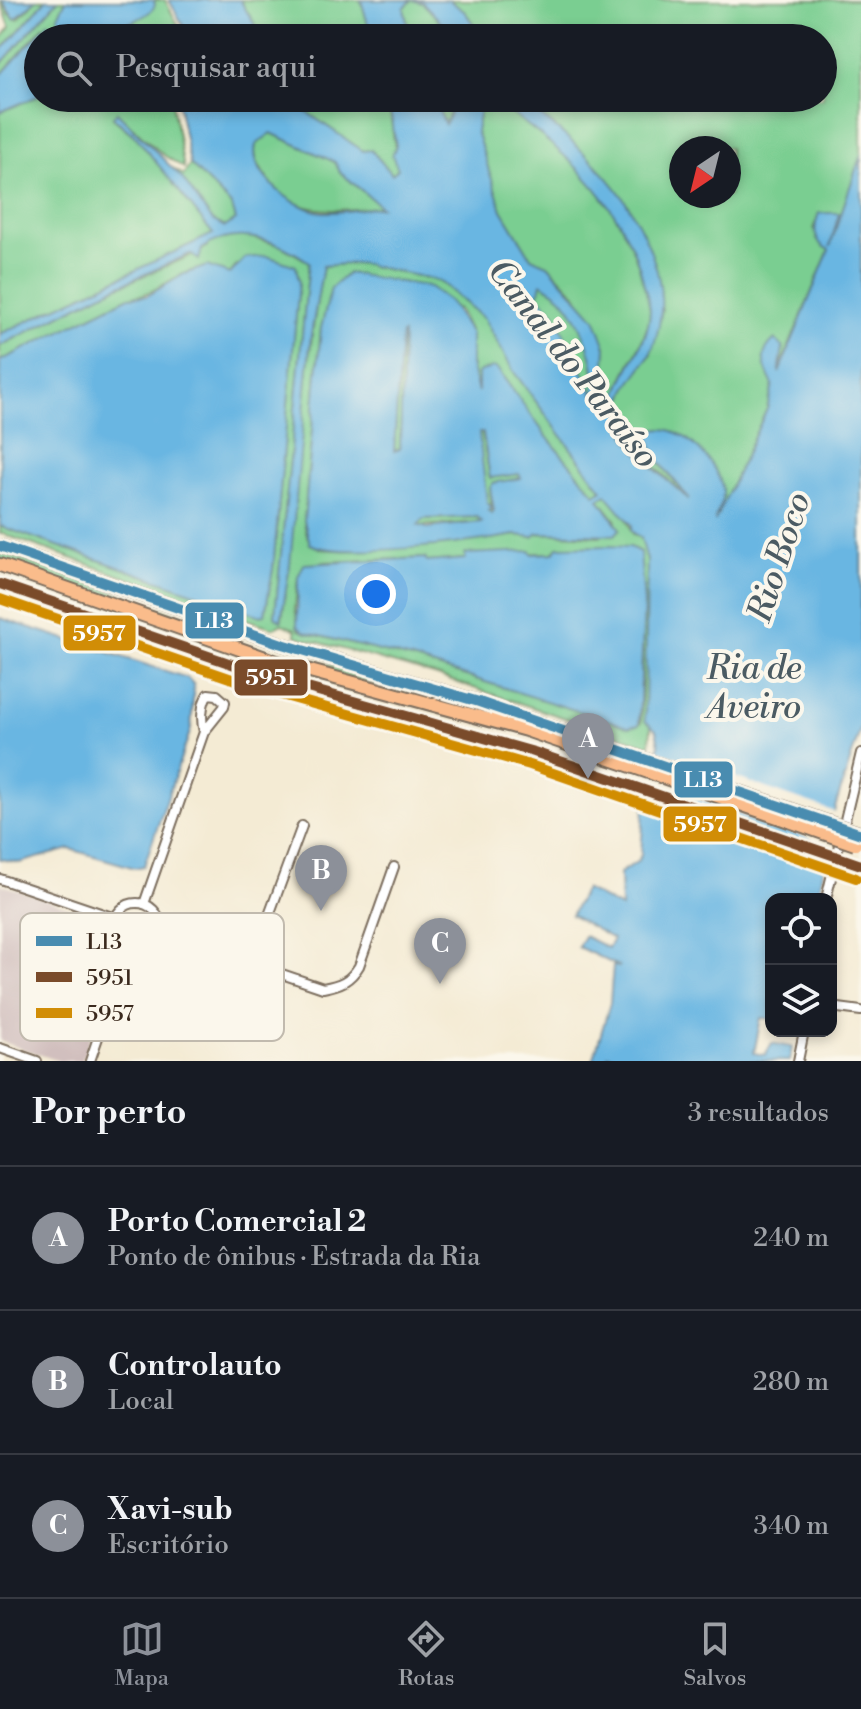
<!DOCTYPE html>
<html lang="pt">
<meta charset="utf-8">
<style>
:root{--surface:#171b24;--page:#242831;--text:#f1f3f6;--muted:#9ea1a6;--line:#363941;--accent:#8c9099}
body{margin:0;font-family:"Libre Bodoni",serif;background:var(--page);color:var(--text)}
.controls{position:absolute;right:24px;bottom:24px;display:grid;overflow:hidden;border-radius:16px;box-shadow:0 4px 12px #0003}
.controls button{width:72px;height:72px;display:grid;place-items:center;padding:0;border:0;border-bottom:2px solid var(--line);background:var(--surface);color:var(--text);font:40px sans-serif}
.compass{position:absolute;left:669px;top:136px;width:72px;height:72px;border-radius:50%;background:var(--surface);box-shadow:0 4px 12px #0003;rotate:215deg}
.you{position:absolute;left:376px;top:594px;width:28px;height:28px;margin:-20px;border:6px solid #fff;border-radius:50%;background:#1a73e8;box-shadow:0 0 0 12px #1a73e833}
.badge{display:grid;place-items:center;width:52px;height:52px;border-radius:50%;background:var(--accent);color:#fff;font-size:26px;font-weight:700}
.pin{position:absolute;translate:-50% -66px;filter:drop-shadow(0 2px 4px #0008)}
.pin::after{content:'';position:absolute;top:42px;width:28px;height:24px;background:inherit;clip-path:polygon(0 0,100% 0,50% 100%)}
.list{margin:0;padding:0;list-style:none}
h2{display:flex;justify-content:space-between;align-items:center;height:104px;margin:0;padding:0 32px;font-size:34px}
h2 small{font-size:26px;font-weight:400;color:var(--muted)}
.list li{display:grid;grid-template-columns:52px 1fr auto;gap:24px;align-items:center;box-sizing:border-box;height:144px;padding:0 32px;border-top:2px solid var(--line)}
.list b{display:block;font-size:30px;white-space:nowrap}
.list p{margin:0;font-size:26px;white-space:nowrap;color:var(--muted)}
.list em{font-size:26px;font-style:normal;color:var(--muted)}
.icon{flex:none;width:44px;height:44px;fill:none;stroke:currentColor;stroke-width:2;stroke-linecap:round;stroke-linejoin:round}
.map{position:relative;flex:none;width:861px;height:1061px;overflow:hidden}
.search{position:absolute;background:var(--surface);box-shadow:0 4px 12px #0003;left:24px;right:24px;top:24px;height:88px;display:flex;align-items:center;gap:20px;box-sizing:border-box;padding:0 28px;border-radius:44px;color:var(--muted);font-size:30px}
.sheet{height:536px;background:var(--surface)}
nav{display:flex;justify-content:space-around;align-items:center;box-sizing:border-box;height:112px;border-top:2px solid var(--line);background:var(--surface);font-size:22px;color:var(--muted)}
nav a{display:grid;justify-items:center;gap:4px}
nav .on{color:var(--accent)}
.map>svg:first-child{display:block}
.industrial{fill:#d1bfbe}
.green{fill:#7ace91;stroke:#5a7c58;stroke-width:2;fill-rule:evenodd}
.water{fill:#69b6e2;stroke:#527080;stroke-width:2;fill-rule:evenodd}
.pier{fill:#f4ebd4}
.lines{fill:none;stroke-linecap:round;stroke-linejoin:round}
.minor-casing{stroke:#7c6e5e;stroke-width:12}
.highway-casing{stroke:#7c6e5e;stroke-width:16}
.minor{stroke:#fff;stroke-width:8}
.highway{stroke:#fabc8b;stroke-width:12}
.minor-bridge-casing{stroke:#7c6e5e;stroke-width:12;stroke-linecap:butt}
.highway-bridge-casing{stroke:#7c6e5e;stroke-width:16;stroke-linecap:butt}
.minor-bridge{stroke:#fff;stroke-width:8}
.highway-bridge{stroke:#fabc8b;stroke-width:12}
.bus-1-casing{stroke:#fbf7ec;stroke-width:16}
.bus-2-casing{stroke:#fbf7ec;stroke-width:16}
.bus-3-casing{stroke:#fbf7ec;stroke-width:16}
.bus-1{stroke:#498cb0;stroke-width:10}
.bus-2{stroke:#7a4b2a;stroke-width:10}
.bus-3{stroke:#d18d06;stroke-width:10}
.labels{text-anchor:middle;stroke-width:8;stroke-linejoin:round;paint-order:stroke}
.water-label{font-size:34px;font-style:italic;fill:#4b5b63;stroke:#fbf7ec}
.key{fill:#fbf7ec;stroke:#c1baae;stroke-width:2}
.key-label{font-size:22px;fill:#3b2a1e}
.line-badge{stroke:#fbf7ec;stroke-width:3}
.badge-label{font-size:22px;text-anchor:middle;font-weight:bold;fill:#fff}
</style>
<div class="map">
<svg width="861" height="1061" viewBox="0 0 861 1061">
<rect width="100%" height="100%" fill="#fbf7ec"/>
<filter id="ink" filterUnits="userSpaceOnUse"><feTurbulence type="fractalNoise" baseFrequency=".0125" numOctaves="2"/><feDisplacementMap in="SourceGraphic" scale="16" xChannelSelector="R" yChannelSelector="G"/><feConvolveMatrix kernelMatrix="1 2 1 2 8 2 1 2 1" color-interpolation-filters="sRGB"/></filter>
<filter id="wash" filterUnits="userSpaceOnUse"><feTurbulence type="fractalNoise" baseFrequency=".006" numOctaves="4" result="noise"/><feDisplacementMap in="SourceGraphic" scale="32" xChannelSelector="R" yChannelSelector="G"/><feGaussianBlur stdDeviation="1.8" result="paint"/><feColorMatrix in="noise" values="0 0 0 0 0 0 0 0 0 0 0 0 0 0 0 0 0 1.4 0 .05"/><feComposite in="paint" operator="in"/></filter>
<g filter="url(#wash)">
<rect width="100%" height="100%" fill="#f4ebd4"/>
<!-- industrial -->
<polygon class="industrial" points="0,884 100,918 109,925 119,946 82,1061 59,1061 0,1041"/>
<!-- green -->
<g class="green">
<polygon points="0,0 11,16 18,19 36,0 46,0 0,52 0,41 10,27"/>
<polygon points="58,0 66,0 58,16 66,38 59,38 54,25 44,26 0,76 0,65"/>
<polygon points="154,0 165,0 185,38 172,38 158,25 103,38 78,38 135,21 155,5"/>
<polygon points="240,0 361,0 372,38 263,38"/>
<polygon points="412,0 423,3 456,38 410,38 404,8"/>
<path d="M449,0H861V154L830,247L827,246L837,213H819L814,228L829,250L778,373L783,347L767,409L715,522L720,507L660,463L695,506L628,440L621,426L622,402L631,377L650,356L662,310L628,205L588,159L532,111L510,98H823V38H483L465,12ZM681,148H729V196H681Z"/>
<polygon points="38,96 171,98 184,168 162,154 117,113 113,118 137,138 213,234 0,334 0,112"/>
<polygon points="286,98 388,98 398,169 392,174 371,150 363,151"/>
<polygon points="433,98 457,98 445,125"/>
<path d="M482,98H489C558,143 624,199 643,282C646,291 650,303 650,312C647,348 617,374 615,409L604,378L606,347L575,293L548,265L531,258L502,210L476,131Z"/>
<path d="M271,133L335,162L340,172L382,207C334,210 295,220 264,174C258,164 253,156 256,145Z"/>
<polygon points="166,164 184,175 190,164 232,206 236,220 225,227 212,220"/>
<path d="M242,235L279,245L309,262L275,616L282,619C299,502 301,382 323,266L358,263L440,281L484,319L514,372L602,490L595,494L547,437L498,370L481,380L478,392L471,364V334L460,312L429,287L348,273L321,328L304,521C306,531 306,542 317,547C337,557 487,540 516,535L533,537L538,533L600,536L616,521L599,499L606,494L625,514L633,534L641,538C659,582 647,672 645,721L651,725L650,746L431,674L296,636L295,629L282,624L274,628L229,614L0,533V526L261,616L265,614L273,569L299,282L237,265L230,274C223,273 214,269 206,269C178,268 158,296 129,297L0,361V346L103,293L200,252L213,241ZM558,547H630L640,552L644,603L641,723L629,727L412,659L304,632L299,630L295,608L298,577L322,562L425,558L426,562L465,559L466,554L554,553Z"/>
<path d="M541,283C547,287 556,292 562,297C583,319 599,367 594,397L554,313L538,296Z"/>
<polygon points="404,333 400,449 394,451 401,334"/>
<polygon points="478,432 482,433 490,478 519,474 522,478 490,488 492,515 487,509"/>
<polygon points="477,517 482,522 417,526 424,519"/>
<polygon points="0,552 228,632 234,639 225,639 0,560"/>
<polygon points="293,654 450,699 591,746 291,661 286,656"/>
</g>
<!-- water -->
<g class="water">
<polygon points="2,0 36,0 15,19"/>
<polygon points="46,0 58,0 0,65 0,52"/>
<path d="M66,0H154L155,5C149,22 85,38 66,38L58,16Z"/>
<polygon points="169,0 240,0 263,38 190,38"/>
<polygon points="361,0 449,0 465,12 483,38 456,38 423,3 412,0 404,8 410,38 372,38"/>
<polygon points="48,23 54,25 59,38 38,38 38,96 0,112 0,76"/>
<polygon points="158,25 172,38 103,38 152,26"/>
<path d="M177,98H286L363,151L371,150L392,174L398,169L392,155L396,146L388,98H433L445,124L457,98H482L476,131L502,210L531,258L548,265L595,318L606,347L604,378L615,408C618,373 649,347 650,311C650,302 645,290 643,281C624,199 557,143 489,98C497,98 506,97 513,100C550,116 609,173 629,207C646,236 664,276 661,311C660,323 655,347 648,358C634,379 613,398 623,429C630,451 671,482 689,500C677,479 648,459 650,432C677,416 721,466 723,492C724,502 716,513 715,521L767,409L773,385C764,367 757,354 775,339L783,347L779,373L829,250C813,242 813,229 819,213H839L830,247L861,154V727L835,808L818,899H771V1019L761,1018L754,1053L765,1055L772,1043L792,1047L790,1061H636L608,1055L607,1061H593L610,1003L613,966L620,967L578,947L584,936L608,948L613,939L571,915L585,889L621,908L620,873L638,861L641,855L645,791L659,745L656,730L645,721L647,560L641,538L631,531L632,525L606,494L599,499L620,529L615,535L538,533L533,537L516,535C476,542 343,560 310,544L304,521L321,328L331,288L348,273L430,287L449,301L471,334V364L478,392V372L494,367L498,370L547,437L595,494L602,490L514,372L484,319L440,281L358,263L323,266L311,335L290,565L281,621L275,616L309,262C278,240 235,225 202,249L199,260L190,254L103,293L0,346V334L213,234L137,138L113,117L117,112L182,178L212,220L225,227L236,220L232,206L190,164ZM271,133L335,162L340,172L381,207C362,208 341,213 323,212C296,210 248,175 256,145ZM541,283C548,288 557,292 562,298C582,320 599,366 594,395L554,313L538,296ZM403,334L400,449L394,451L401,335ZM479,433H483L490,478L519,474L521,478L493,483L490,488L494,510L492,514L488,511L492,508L487,502ZM477,517L482,522L427,528L418,525L424,519Z"/>
<polygon points="267,256 296,266 299,282 273,569 265,614 261,616 0,526 0,361 129,297 147,296 184,274 207,266 230,274 245,258"/>
<polygon points="609,546 630,547 640,552 644,603 639,725 629,727 412,659 304,632 297,626 298,577 304,564 425,558 427,562 465,559 465,554 531,551 532,554 554,553 558,547"/>
<polygon points="0,618 188,678 194,685 191,729 144,866 135,868 70,849 19,863 0,859"/>
</g>
<!-- pier -->
<polygon class="pier" points="654,749 838,813 830,846 644,781"/>
</g>
<g filter="url(#ink)">
<g class="lines">
<defs>
<g id="minor">
<polyline points="0,584 272,678 534,752 627,784"/>
<polyline points="850,860 861,865"/>
<polyline points="0,879 115,918"/>
<polyline points="826,899 861,753"/>
<circle cx="137" cy="926" r="23"/>
<path d="M144,904L204,732L224,707L225,702L217,695L208,694C201,704 201,721 204,732"/>
<path d="M158,932L323,988C340,985 350,981 359,966L394,867"/>
<polyline points="251,964 302,826"/>
<polyline points="831,1007 861,1011"/>
<polyline points="0,1048 37,1061"/>
<polyline points="90,1061 129,947"/>
<polyline points="798,1061 804,1031"/>
</g>
<g id="highway">
<polyline points="0,546 282,644 479,702 638,757"/>
<polyline points="0,565 277,662 526,730 634,767"/>
</g>
</defs>
<!-- minor casing -->
<use href="#minor" class="minor-casing"/>
<!-- highway casing -->
<use href="#highway" class="highway-casing"/>
<!-- minor -->
<use href="#minor" class="minor"/>
<!-- highway -->
<use href="#highway" class="highway"/>
<defs>
<polyline id="minor-bridge" points="627,784 850,860"/>
<g id="highway-bridge">
<polyline points="638,757 859,833"/>
<polyline points="634,767 855,844"/>
</g>
</defs>
<!-- minor-bridge casing -->
<use href="#minor-bridge" class="minor-bridge-casing"/>
<!-- highway-bridge casing -->
<use href="#highway-bridge" class="highway-bridge-casing"/>
<!-- minor-bridge -->
<use href="#minor-bridge" class="minor-bridge"/>
<!-- highway-bridge -->
<use href="#highway-bridge" class="highway-bridge"/>
<defs>
<polyline id="bus-1" points="0,546 282,644 479,702 861,834"/>
<polyline id="bus-2" points="0,584 272,678 534,752 861,865"/>
<polyline id="bus-3" points="0,599 267,691 530,765 856,878"/>
</defs>
<!-- bus-1 casing -->
<use href="#bus-1" class="bus-1-casing"/>
<!-- bus-2 casing -->
<use href="#bus-2" class="bus-2-casing"/>
<!-- bus-3 casing -->
<use href="#bus-3" class="bus-3-casing"/>
<!-- bus-1 -->
<use href="#bus-1" class="bus-1"/>
<!-- bus-2 -->
<use href="#bus-2" class="bus-2"/>
<!-- bus-3 -->
<use href="#bus-3" class="bus-3"/>
</g>
</g>
<g class="labels">
<!-- water labels -->
<g class="water-label">
<text transform="translate(574 363) rotate(52)" y="12">Canal do Paraíso</text>
<text transform="translate(778 557) rotate(-72)" y="12">Rio Boco</text>
<text x="754" y="679">Ria de<tspan x="754" dy="39">Aveiro</tspan></text>
</g>
</g>
<!-- legend -->
<rect x="20" y="913" width="264" height="128" rx="12" class="key"/>
<rect x="36" y="936" width="36" height="10" fill="#498cb0"/>
<rect x="36" y="972" width="36" height="10" fill="#7a4b2a"/>
<rect x="36" y="1008" width="36" height="10" fill="#d18d06"/>
<g class="key-label">
<text x="86" y="949">L13</text>
<text x="86" y="985">5951</text>
<text x="86" y="1021">5957</text>
</g>
<g class="line-badge">
<rect x="184" y="601" width="61" height="39" rx="8" fill="#498cb0"/>
<rect x="62" y="614" width="75" height="38" rx="8" fill="#d18d06"/>
<rect x="233" y="658" width="76" height="39" rx="8" fill="#7a4b2a"/>
<rect x="673" y="760" width="61" height="39" rx="8" fill="#498cb0"/>
<rect x="662" y="805" width="76" height="38" rx="8" fill="#d18d06"/>
</g>
<g class="badge-label">
<text x="214" y="628">L13</text>
<text x="99" y="641">5957</text>
<text x="271" y="685">5951</text>
<text x="703" y="787">L13</text>
<text x="700" y="832">5957</text>
</g>
</svg>
<div class="controls">
<button><svg class="icon" aria-label="locate" viewBox="0 0 24 24"><circle cx="12" cy="12" r="6"/><path d="M12 2v4M12 18v4M2 12h4M18 12h4"/></svg></button>
<button><svg class="icon" aria-label="layers" viewBox="0 0 24 24"><path d="M12 4l9 5-9 5-9-5zM3 14l9 5 9-5"/></svg></button>
</div>
<svg class="compass" viewBox="-18 -18 36 36"><path d="M0-13l5 13h-10z" fill="#e53935"/><path d="M0 13l5-13h-10z" fill="#9ea1a6"/></svg>
<div class="you"></div>
<div class="pin badge" style="left:588px;top:779px">A</div>
<div class="pin badge" style="left:321px;top:911px">B</div>
<div class="pin badge" style="left:440px;top:984px">C</div>
<div class="search"><svg class="icon" aria-label="search" viewBox="0 0 24 24"><circle cx="10" cy="10" r="6"/><path d="M15 15l6 6"/></svg>Pesquisar aqui</div>
</div>
<section class="sheet">
<h2>Por perto<small>3 resultados</small></h2>
<ul class="list">
<li><span class="badge">A</span><div><b>Porto Comercial 2</b><p>Ponto de ônibus · Estrada da Ria</p></div><em>240 m</em></li>
<li><span class="badge">B</span><div><b>Controlauto</b><p>Local</p></div><em>280 m</em></li>
<li><span class="badge">C</span><div><b>Xavi-sub</b><p>Escritório</p></div><em>340 m</em></li>
</ul>
</section>
<nav>
<a class="on"><svg class="icon" aria-label="map" viewBox="0 0 24 24"><path d="M3 6l6-2 6 2 6-2v14l-6 2-6-2-6 2zM9 4v14M15 6v14"/></svg>Mapa</a>
<a><svg class="icon" aria-label="directions" viewBox="0 0 24 24"><path d="M12 3l9 9-9 9-9-9zM9 14v-3h6M13 9l2 2-2 2"/></svg>Rotas</a>
<a><svg class="icon" aria-label="saved" viewBox="0 0 24 24"><path d="M7 4h10v16l-5-4-5 4z"/></svg>Salvos</a>
</nav>
